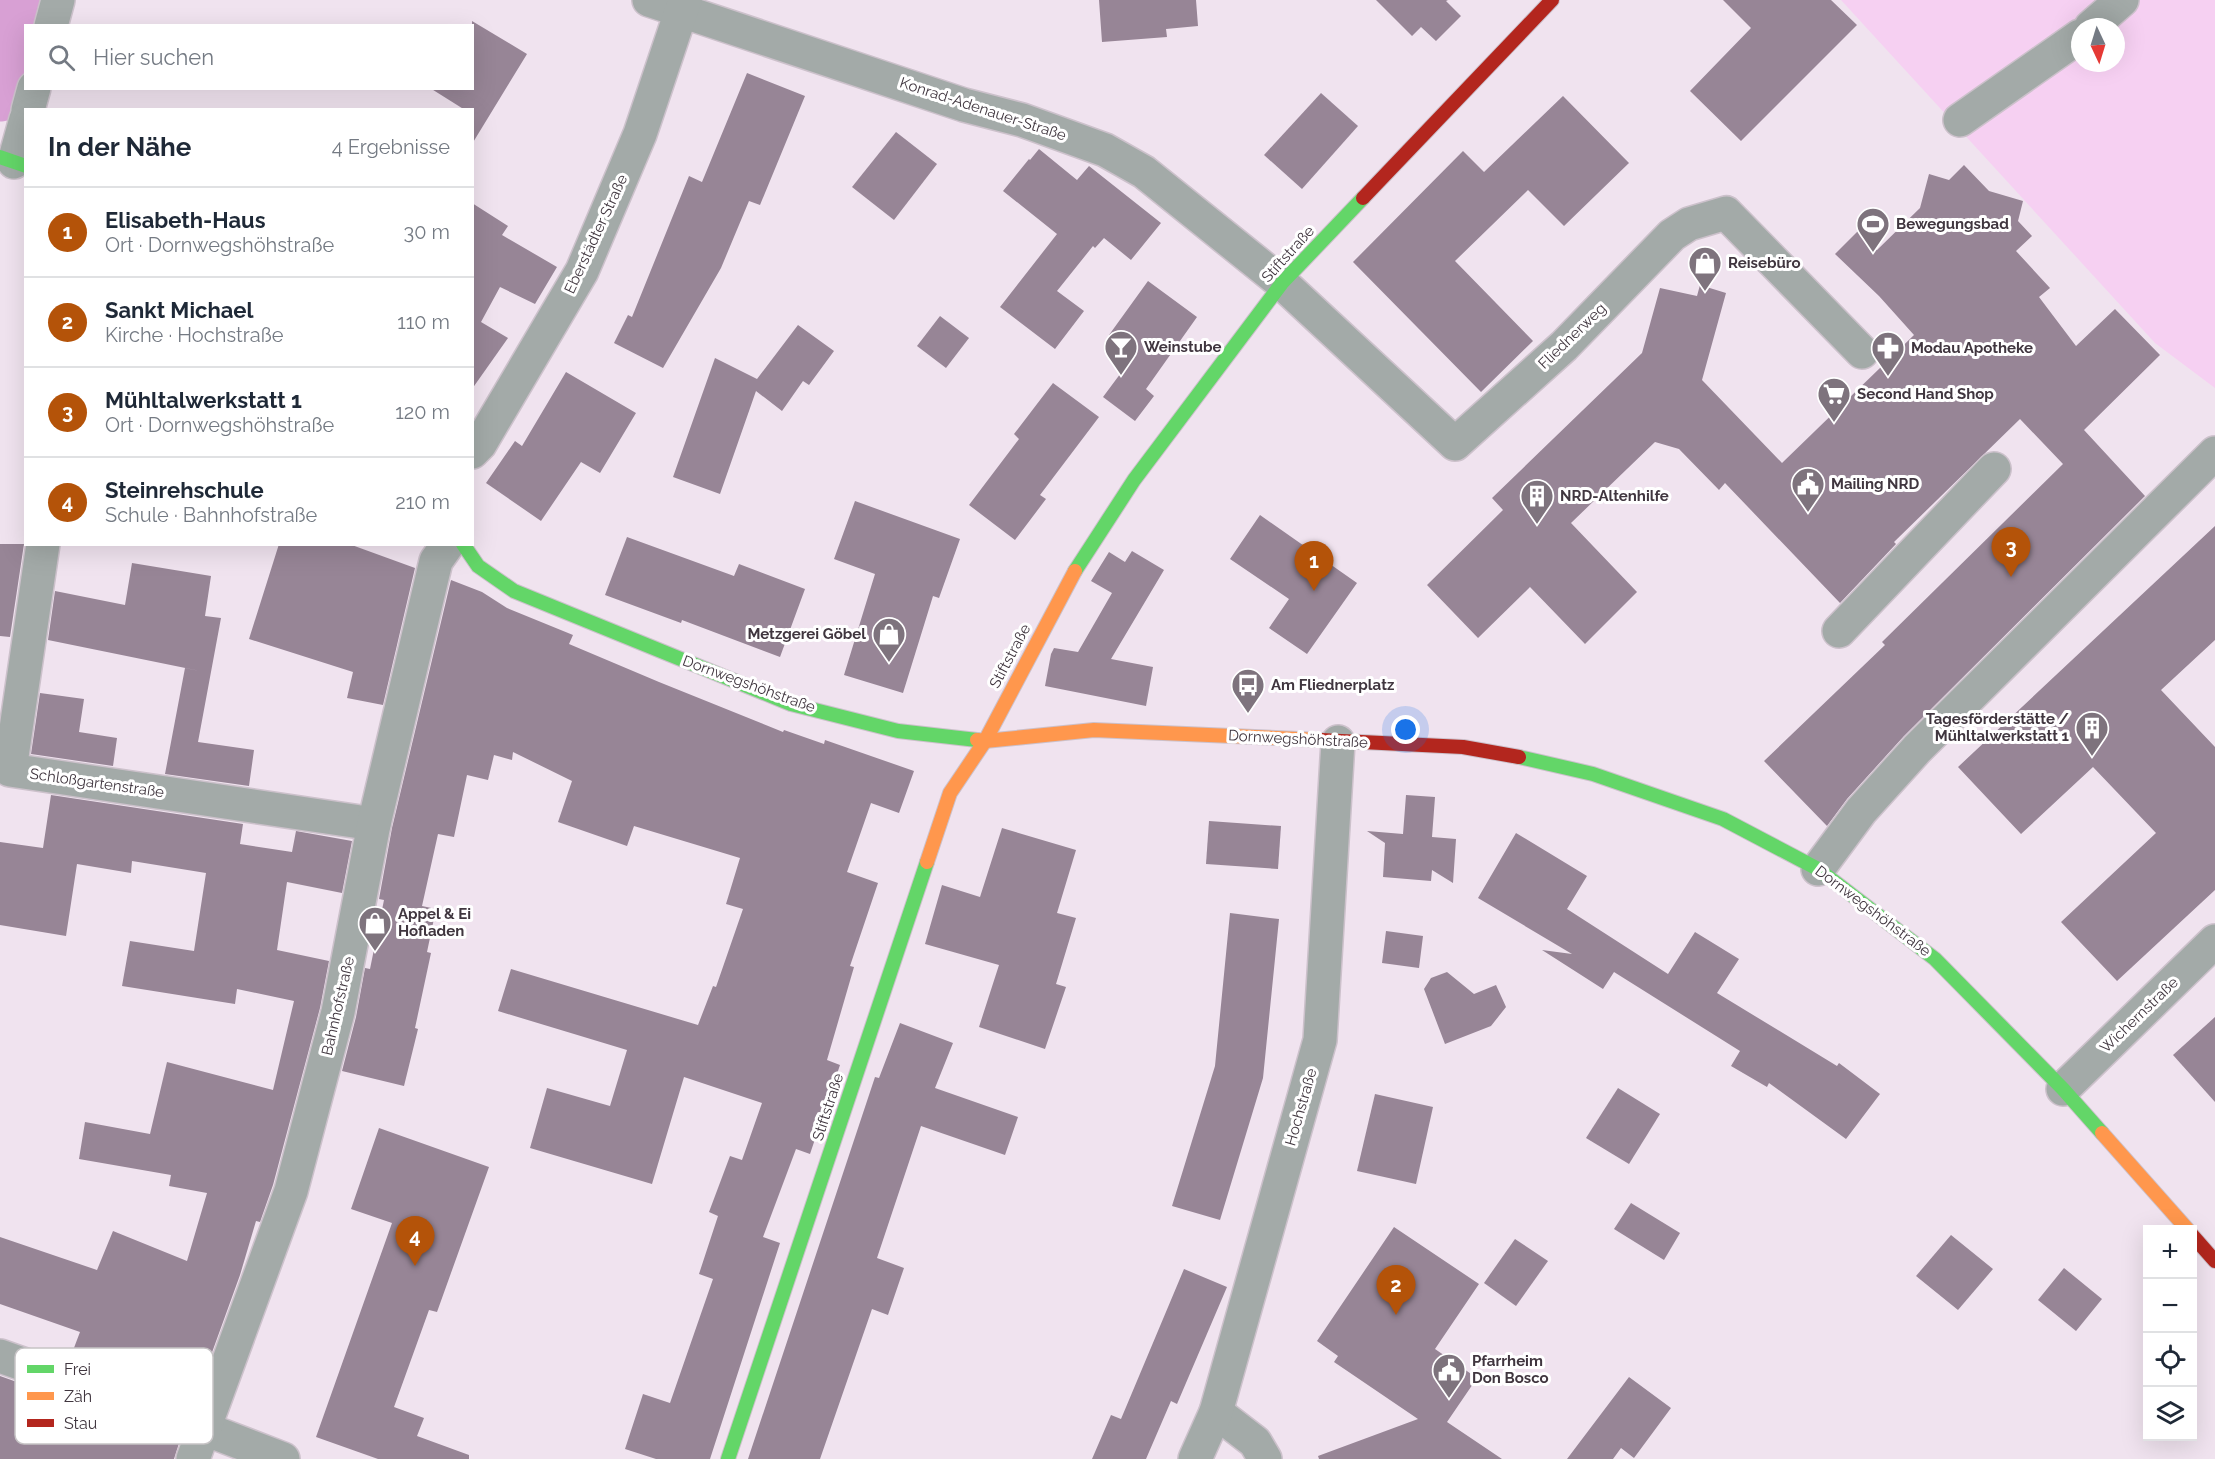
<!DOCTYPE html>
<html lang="de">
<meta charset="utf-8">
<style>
:root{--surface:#fff;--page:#f6f6f7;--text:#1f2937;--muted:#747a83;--line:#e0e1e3;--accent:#b45309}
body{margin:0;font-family:Raleway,sans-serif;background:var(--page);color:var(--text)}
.controls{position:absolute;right:18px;bottom:18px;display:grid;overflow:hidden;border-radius:0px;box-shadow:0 6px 24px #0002}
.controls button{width:54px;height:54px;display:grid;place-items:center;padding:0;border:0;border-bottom:2px solid var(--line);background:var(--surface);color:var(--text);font:30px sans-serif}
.compass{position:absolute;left:2071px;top:18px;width:54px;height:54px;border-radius:50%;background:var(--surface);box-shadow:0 6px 24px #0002;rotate:176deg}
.you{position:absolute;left:1406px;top:730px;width:21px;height:21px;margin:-15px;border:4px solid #fff;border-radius:50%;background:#1a73e8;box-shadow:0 0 0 9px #1a73e833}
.badge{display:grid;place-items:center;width:39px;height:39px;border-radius:50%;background:var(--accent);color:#fff;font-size:20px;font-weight:700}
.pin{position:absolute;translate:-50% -50px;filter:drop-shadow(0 2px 3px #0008)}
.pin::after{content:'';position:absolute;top:32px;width:21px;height:18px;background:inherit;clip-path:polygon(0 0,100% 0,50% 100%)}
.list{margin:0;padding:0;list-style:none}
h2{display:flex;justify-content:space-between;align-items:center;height:78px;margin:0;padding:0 24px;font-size:26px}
h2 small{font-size:20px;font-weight:400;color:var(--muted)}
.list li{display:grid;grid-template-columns:39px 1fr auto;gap:18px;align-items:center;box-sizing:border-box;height:90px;padding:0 24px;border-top:2px solid var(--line)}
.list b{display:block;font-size:22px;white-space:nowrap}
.list p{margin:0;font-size:20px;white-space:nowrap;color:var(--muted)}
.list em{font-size:20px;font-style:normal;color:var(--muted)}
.icon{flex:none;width:33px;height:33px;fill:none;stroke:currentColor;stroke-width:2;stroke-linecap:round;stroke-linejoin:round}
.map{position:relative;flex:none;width:2215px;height:1459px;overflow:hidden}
.search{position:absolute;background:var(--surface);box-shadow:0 6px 24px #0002;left:24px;top:24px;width:450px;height:66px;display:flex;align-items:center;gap:15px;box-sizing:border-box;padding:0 21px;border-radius:0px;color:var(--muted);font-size:22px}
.panel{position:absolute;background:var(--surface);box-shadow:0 6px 24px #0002;left:24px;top:108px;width:450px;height:438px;border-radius:0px}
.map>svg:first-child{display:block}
.green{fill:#f6d0f2;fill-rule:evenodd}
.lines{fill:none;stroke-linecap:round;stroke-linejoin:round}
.river{stroke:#d8a0d4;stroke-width:63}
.building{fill:#978596}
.street-casing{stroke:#ccc1cb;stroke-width:36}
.fast-casing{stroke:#ccc1cb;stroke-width:16}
.slow-casing{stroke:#ccc1cb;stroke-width:16}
.jam-casing{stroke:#ccc1cb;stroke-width:16}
.street{stroke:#a3aaa8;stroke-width:33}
.fast{stroke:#63d668;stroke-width:14}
.slow{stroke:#ff974d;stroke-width:14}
.jam{stroke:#b3261e;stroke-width:14}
.labels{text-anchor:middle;stroke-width:6;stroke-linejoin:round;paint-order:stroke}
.street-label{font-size:15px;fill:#40363f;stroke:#fff}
.poi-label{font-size:15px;font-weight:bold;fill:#40363f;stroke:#fff;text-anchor:start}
.key{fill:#fff;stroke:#c6c3c5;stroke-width:1.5}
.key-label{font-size:16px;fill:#40363f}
</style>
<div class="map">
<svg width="2215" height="1459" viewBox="0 0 2215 1459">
<rect width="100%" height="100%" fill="#f0e3ef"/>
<!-- green -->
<g class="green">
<polygon points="6,0 41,0 36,25 26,26 25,69 13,121 0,116 0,20"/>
<path d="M1841,0H2215V388L2155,343ZM2080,27H2116V63H2080Z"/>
</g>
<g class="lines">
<!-- river -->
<polyline class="river" points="0,90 25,0"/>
</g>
<!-- building -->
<g class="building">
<polygon points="1099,0 1196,0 1198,26 1166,29 1167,37 1102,42"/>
<polygon points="1376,0 1448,0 1446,1 1461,16 1436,41 1421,27 1412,36"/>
<polygon points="1723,0 1831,0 1857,25 1741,141 1690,91 1751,28"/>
<polygon points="472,21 527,54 472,144 472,110 465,110 430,88 472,88"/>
<polygon points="747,73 805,96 760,205 749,201 721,268 663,368 614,343 628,315 632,317 689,176 702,182"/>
<polygon points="1321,93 1358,126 1302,189 1264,155"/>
<polygon points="1563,96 1629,163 1564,226 1528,190 1455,261 1533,341 1481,392 1353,262 1463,151 1484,172"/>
<polygon points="896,132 937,164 894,220 852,187"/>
<polygon points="1039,149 1077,180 1089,166 1161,223 1131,260 1104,238 1095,248 1093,246 1057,291 1084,311 1055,349 1000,307 1057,234 1003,191 1029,159 1030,160"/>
<polygon points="1964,165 1989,191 2023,201 2018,221 2032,236 2016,251 2050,288 2039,297 2076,346 2115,309 2160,355 2084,430 2145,496 1904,736 1847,799 1827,826 1764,761 1885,645 1882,642 2063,464 2020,419 1894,542 1896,544 1840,603 1725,483 1719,490 1679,449 1655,442 1571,523 1637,592 1585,644 1530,587 1478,638 1427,585 1503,510 1492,498 1642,353 1660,288 1697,296 1700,285 1726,293 1702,380 1782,463 1914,335 1879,296 1835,254 1858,231 1877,250 1920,208 1929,174 1949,180"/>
<polygon points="472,203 508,226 502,235 557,267 535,304 500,287 481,322 508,338 472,389"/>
<polygon points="1148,281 1197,317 1146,389 1154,396 1135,421 1103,397 1135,354 1109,335"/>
<polygon points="940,316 969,338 946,368 917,346"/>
<polygon points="798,325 834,351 809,385 803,381 782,411 756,391 720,494 673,477 715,358 757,379"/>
<polygon points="566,372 636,413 600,473 581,462 541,521 486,483 515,441 522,446"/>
<polygon points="1053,383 1099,417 1040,495 1046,499 1015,540 969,505 1019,439 1014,434"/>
<polygon points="855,501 960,539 939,598 933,596 903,693 844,675 875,574 834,559"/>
<polygon points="1260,515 1357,583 1307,654 1269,628 1289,599 1230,559"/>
<polygon points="2215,526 2215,640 2161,690 2215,747 2215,890 2117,981 2061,922 2156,833 2093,767 2021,834 1958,767"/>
<polygon points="627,537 734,576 739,564 805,589 780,657 682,620 681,623 605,595"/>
<polygon points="0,544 24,544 10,637 0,636"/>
<polygon points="279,544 349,544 415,568 383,705 347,698 353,672 249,639"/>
<polygon points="1132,551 1164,570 1111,659 1153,667 1146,706 1045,686 1051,654 1054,648 1078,652 1112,593 1091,581 1109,552 1125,562"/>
<polygon points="132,563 211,576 205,616 221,618 198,742 254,750 249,786 165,774 185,668 205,672 48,640 55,591 125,605"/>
<polygon points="451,580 482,592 507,608 573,635 569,644 659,682 783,732 784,730 824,744 825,740 914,771 899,813 871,803 847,872 878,883 850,966 854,967 827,1060 840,1065 810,1154 796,1149 763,1237 780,1243 710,1459 656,1459 625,1449 643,1394 670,1403 713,1279 699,1274 718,1216 709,1212 730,1156 742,1160 762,1103 684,1077 652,1184 530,1148 547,1088 610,1106 627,1050 498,1011 511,969 698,1025 713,986 716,987 743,909 726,904 740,858 634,826 627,846 558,822 572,781 513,752 512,760 494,755 488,780 467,775 454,837 438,834 422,906 436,909 427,952 431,953 415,1028 418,1029 404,1086 342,1071 356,1017 365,968 370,969 384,900 379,899 392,828"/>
<polygon points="40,693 84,699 79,732 117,738 113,766 31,754"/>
<polygon points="51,795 243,824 240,844 292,852 296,831 352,841 342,893 287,882 277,950 329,961 320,1008 273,1185 260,1222 256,1221 240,1275 193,1405 69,1361 80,1332 0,1304 0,1237 97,1270 113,1231 187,1261 207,1193 169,1186 171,1175 79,1159 85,1122 150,1134 167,1062 273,1090 294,1001 237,989 235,1004 122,986 130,941 194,951 206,873 132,861 131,873 77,864 66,936 0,925 0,842 43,848"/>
<polygon points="1406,795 1435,797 1432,837 1456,839 1453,883 1432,870 1431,881 1383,877 1385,843 1367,831 1403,834"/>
<polygon points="1209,821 1281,826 1278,869 1206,864"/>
<polygon points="1002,828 1076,850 1057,913 1076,918 1056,984 1066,987 1045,1049 979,1027 999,965 925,944 942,885 980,897"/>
<polygon points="1516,833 1587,876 1567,909 1668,974 1695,932 1739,959 1717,993 1837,1066 1839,1063 1880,1094 1846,1139 1769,1083 1767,1087 1731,1066 1740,1051 1614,972 1603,989 1542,950 1572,954 1478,898"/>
<polygon points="1230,913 1279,919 1263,1078 1220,1220 1172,1206 1215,1066"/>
<polygon points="1386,931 1423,936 1419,968 1382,963"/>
<polygon points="1447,972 1474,994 1496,985 1506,1007 1491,1026 1445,1044 1424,989 1431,978"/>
<polygon points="2215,1017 2215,1102 2173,1055"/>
<polygon points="900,1023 953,1043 935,1088 1018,1117 1005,1155 921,1126 877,1258 904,1268 888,1315 872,1309 820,1459 748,1459 875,1077 879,1078"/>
<polygon points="1618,1088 1660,1114 1629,1164 1586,1138"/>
<polygon points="1375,1094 1433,1107 1416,1184 1357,1171"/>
<polygon points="379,1128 489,1167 437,1312 429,1310 394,1407 424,1418 417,1436 469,1455 469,1459 378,1459 316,1437 392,1223 351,1209"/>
<polygon points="1631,1203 1680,1233 1664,1260 1614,1229"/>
<polygon points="1394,1227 1479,1284 1435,1349 1477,1378 1447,1422 1502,1459 1319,1459 1318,1456 1418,1419 1334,1362 1338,1356 1317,1341"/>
<polygon points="1951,1235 1993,1269 1958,1310 1916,1276"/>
<polygon points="1515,1239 1548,1261 1516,1306 1484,1283"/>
<polygon points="2064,1268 2102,1299 2076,1331 2038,1300"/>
<polygon points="1184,1269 1227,1287 1177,1404 1171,1401 1146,1459 1092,1459 1111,1415 1121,1419"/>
<polygon points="0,1376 180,1440 174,1459 0,1459"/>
<polygon points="1629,1377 1671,1408 1634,1458 1621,1448 1613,1459 1567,1459"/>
</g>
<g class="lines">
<defs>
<g id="street">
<polyline points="649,0 964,105 1022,120 1105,150 1144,172 1282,283 1455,444 1564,346 1672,235 1689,224 1726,213 1862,352"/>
<polyline points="51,26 58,0"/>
<polyline points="2091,27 2122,0"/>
<polyline points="28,110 34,88"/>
<polyline points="1960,120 2080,36"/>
<polyline points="14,162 26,119"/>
<polyline points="472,452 480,444 582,271 640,134 685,0"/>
<polyline points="43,544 10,770 374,824"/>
<polyline points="1839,631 1994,469"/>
<polyline points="1818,869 1861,811 1917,749 2215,453"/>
<polyline points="2063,1089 2215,941"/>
<polyline points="0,1356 205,1429 283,1459"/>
<polyline points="1216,1412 1255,1442 1265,1459"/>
<polyline points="193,1459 291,1191 338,1012 374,824 436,561 448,544"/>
<polyline points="1195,1459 1216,1412 1320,1040 1338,742"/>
</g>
<g id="fast">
<polyline points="0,157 26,166"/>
<polyline points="463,544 478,566 514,591 791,704 898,731 977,740"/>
<polyline points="1075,571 1134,480 1282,283 1363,198"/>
<polyline points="1519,757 1593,774 1723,819 1818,869 1935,959 2063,1089 2102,1133"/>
<polyline points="728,1459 927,862"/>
</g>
<g id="slow">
<polyline points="977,740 985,741 1094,730 1321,740"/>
<polyline points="927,862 950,793 985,741 1075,571"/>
<polyline points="2102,1133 2188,1230"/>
</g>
<g id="jam">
<polyline points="1363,198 1552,0"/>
<polyline points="1321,740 1463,747 1519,757"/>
<polyline points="2192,1235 2215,1261"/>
</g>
</defs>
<!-- street casing -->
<use href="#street" class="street-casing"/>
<!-- fast casing -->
<use href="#fast" class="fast-casing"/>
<!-- slow casing -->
<use href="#slow" class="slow-casing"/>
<!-- jam casing -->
<use href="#jam" class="jam-casing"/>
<!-- street -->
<use href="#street" class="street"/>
<!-- fast -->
<use href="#fast" class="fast"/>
<!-- slow -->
<use href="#slow" class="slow"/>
<!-- jam -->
<use href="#jam" class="jam"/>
</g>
<!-- icons -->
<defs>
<symbol id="stadium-pin" viewBox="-11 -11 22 30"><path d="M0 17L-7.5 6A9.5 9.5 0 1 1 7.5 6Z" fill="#7e737d" stroke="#fff"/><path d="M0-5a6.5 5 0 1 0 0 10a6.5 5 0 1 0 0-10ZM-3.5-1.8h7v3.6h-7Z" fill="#fff"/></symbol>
<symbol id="shop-pin" viewBox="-11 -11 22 30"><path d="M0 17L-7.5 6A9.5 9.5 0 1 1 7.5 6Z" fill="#7e737d" stroke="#fff"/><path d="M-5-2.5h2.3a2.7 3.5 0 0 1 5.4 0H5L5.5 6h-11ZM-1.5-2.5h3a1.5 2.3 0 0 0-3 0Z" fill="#fff"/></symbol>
<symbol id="bar-pin" viewBox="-11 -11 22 30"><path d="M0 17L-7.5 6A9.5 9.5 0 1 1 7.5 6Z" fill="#7e737d" stroke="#fff"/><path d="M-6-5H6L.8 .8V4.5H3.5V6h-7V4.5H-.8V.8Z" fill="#fff"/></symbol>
<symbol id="pharmacy-pin" viewBox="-11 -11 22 30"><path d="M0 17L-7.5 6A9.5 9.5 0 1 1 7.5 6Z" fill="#7e737d" stroke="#fff"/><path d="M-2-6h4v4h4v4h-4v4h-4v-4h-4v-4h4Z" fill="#fff"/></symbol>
<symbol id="supermarket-pin" viewBox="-11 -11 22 30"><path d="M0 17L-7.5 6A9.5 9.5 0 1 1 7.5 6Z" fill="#7e737d" stroke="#fff"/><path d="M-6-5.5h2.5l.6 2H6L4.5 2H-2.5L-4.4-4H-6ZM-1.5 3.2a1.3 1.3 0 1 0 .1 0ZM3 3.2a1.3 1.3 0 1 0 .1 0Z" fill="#fff"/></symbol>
<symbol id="civic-pin" viewBox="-11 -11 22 30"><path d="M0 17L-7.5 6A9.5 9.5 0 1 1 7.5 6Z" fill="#7e737d" stroke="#fff"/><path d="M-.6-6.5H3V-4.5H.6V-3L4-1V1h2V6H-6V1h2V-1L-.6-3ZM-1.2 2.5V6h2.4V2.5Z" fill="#fff"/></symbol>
<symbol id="building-pin" viewBox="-11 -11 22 30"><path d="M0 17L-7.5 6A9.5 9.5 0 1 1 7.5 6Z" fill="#7e737d" stroke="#fff"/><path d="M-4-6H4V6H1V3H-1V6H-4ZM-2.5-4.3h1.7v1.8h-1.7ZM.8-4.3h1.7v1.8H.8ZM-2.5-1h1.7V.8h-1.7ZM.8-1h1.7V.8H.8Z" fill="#fff"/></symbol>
<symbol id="bus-pin" viewBox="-11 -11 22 30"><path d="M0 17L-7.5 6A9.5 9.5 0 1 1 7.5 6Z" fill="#7e737d" stroke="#fff"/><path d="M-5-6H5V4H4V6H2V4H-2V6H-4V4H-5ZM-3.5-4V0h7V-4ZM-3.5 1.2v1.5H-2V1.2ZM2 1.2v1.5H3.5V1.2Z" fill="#fff"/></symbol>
</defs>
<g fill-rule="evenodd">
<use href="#stadium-pin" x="1854" y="205" width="38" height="52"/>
<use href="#shop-pin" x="1686" y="244" width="38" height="52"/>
<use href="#bar-pin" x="1102" y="328" width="38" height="52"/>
<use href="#pharmacy-pin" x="1869" y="329" width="38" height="52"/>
<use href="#supermarket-pin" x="1815" y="375" width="38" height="52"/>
<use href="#civic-pin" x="1789" y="465" width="38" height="52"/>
<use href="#building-pin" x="1518" y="477" width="38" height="52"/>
<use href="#shop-pin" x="870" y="615" width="38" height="52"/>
<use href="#bus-pin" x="1229" y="666" width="38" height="52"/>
<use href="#building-pin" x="2073" y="709" width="38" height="52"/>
<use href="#shop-pin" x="356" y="904" width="38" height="52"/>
<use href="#civic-pin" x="1430" y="1351" width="38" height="52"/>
</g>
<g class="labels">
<!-- street labels -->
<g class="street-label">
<text transform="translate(983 109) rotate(18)" y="5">Konrad-Adenauer-Straße</text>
<text transform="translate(596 234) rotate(-65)" y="5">Eberstädter Straße</text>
<text transform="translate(1288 254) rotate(-48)" y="5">Stiftstraße</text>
<text transform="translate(1572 336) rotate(-44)" y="5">Fliednerweg</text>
<text transform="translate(1010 656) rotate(-62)" y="5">Stiftstraße</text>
<text transform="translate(749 684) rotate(20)" y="5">Dornwegshöhstraße</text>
<text transform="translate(1298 739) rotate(3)" y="5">Dornwegshöhstraße</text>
<text transform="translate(97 783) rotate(8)" y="5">Schloßgartenstraße</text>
<text transform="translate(1873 911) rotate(37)" y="5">Dornwegshöhstraße</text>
<text transform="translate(338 1006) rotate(-77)" y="5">Bahnhofstraße</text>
<text transform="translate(2139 1015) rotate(-44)" y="5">Wichernstraße</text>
<text transform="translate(828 1107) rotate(-72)" y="5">Stiftstraße</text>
<text transform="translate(1301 1107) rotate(-74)" y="5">Hochstraße</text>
</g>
<!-- poi labels -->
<g class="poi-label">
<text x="1896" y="229">Bewegungsbad</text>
<text x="1728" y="268">Reisebüro</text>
<text x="1144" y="352">Weinstube</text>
<text x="1911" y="353">Modau Apotheke</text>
<text x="1857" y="399">Second Hand Shop</text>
<text x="1831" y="489">Mailing NRD</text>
<text x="1560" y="501">NRD-Altenhilfe</text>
<text x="866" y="639" text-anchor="end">Metzgerei Göbel</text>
<text x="1271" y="690">Am Fliednerplatz</text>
<text x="2069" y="724" text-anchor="end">Tagesförderstätte /<tspan x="2069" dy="17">Mühltalwerkstatt 1</tspan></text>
<text x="398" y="919">Appel &amp; Ei<tspan x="398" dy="17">Hofladen</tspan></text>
<text x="1472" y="1366">Pfarrheim<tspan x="1472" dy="17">Don Bosco</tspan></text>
</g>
</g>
<!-- legend -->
<rect x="15" y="1348" width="198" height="96" rx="9" class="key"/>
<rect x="27" y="1365" width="27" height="8" fill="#63d668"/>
<rect x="27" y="1392" width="27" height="8" fill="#ff974d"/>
<rect x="27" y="1419" width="27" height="8" fill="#b3261e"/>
<g class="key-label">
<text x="64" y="1375">Frei</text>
<text x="64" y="1402">Zäh</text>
<text x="64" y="1429">Stau</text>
</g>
</svg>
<div class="controls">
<button>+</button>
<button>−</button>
<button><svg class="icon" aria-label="locate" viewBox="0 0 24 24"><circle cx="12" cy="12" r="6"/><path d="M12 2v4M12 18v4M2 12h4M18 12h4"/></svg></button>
<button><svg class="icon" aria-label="layers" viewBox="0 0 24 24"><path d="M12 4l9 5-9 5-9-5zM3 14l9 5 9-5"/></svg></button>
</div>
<svg class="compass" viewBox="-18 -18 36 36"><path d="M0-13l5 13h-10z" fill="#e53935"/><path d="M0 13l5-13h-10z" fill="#747a83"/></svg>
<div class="you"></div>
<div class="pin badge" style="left:1314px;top:591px">1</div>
<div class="pin badge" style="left:1396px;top:1315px">2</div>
<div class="pin badge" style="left:2011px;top:577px">3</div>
<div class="pin badge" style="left:415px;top:1266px">4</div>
<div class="search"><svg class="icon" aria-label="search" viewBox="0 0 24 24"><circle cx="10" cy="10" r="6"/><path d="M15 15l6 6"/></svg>Hier suchen</div>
<section class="panel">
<h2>In der Nähe<small>4 Ergebnisse</small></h2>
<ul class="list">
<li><span class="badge">1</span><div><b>Elisabeth-Haus</b><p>Ort · Dornwegshöhstraße</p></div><em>30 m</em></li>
<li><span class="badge">2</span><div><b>Sankt Michael</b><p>Kirche · Hochstraße</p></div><em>110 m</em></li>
<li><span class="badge">3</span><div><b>Mühltalwerkstatt 1</b><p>Ort · Dornwegshöhstraße</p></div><em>120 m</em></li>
<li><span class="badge">4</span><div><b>Steinrehschule</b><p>Schule · Bahnhofstraße</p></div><em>210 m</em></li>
</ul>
</section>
</div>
